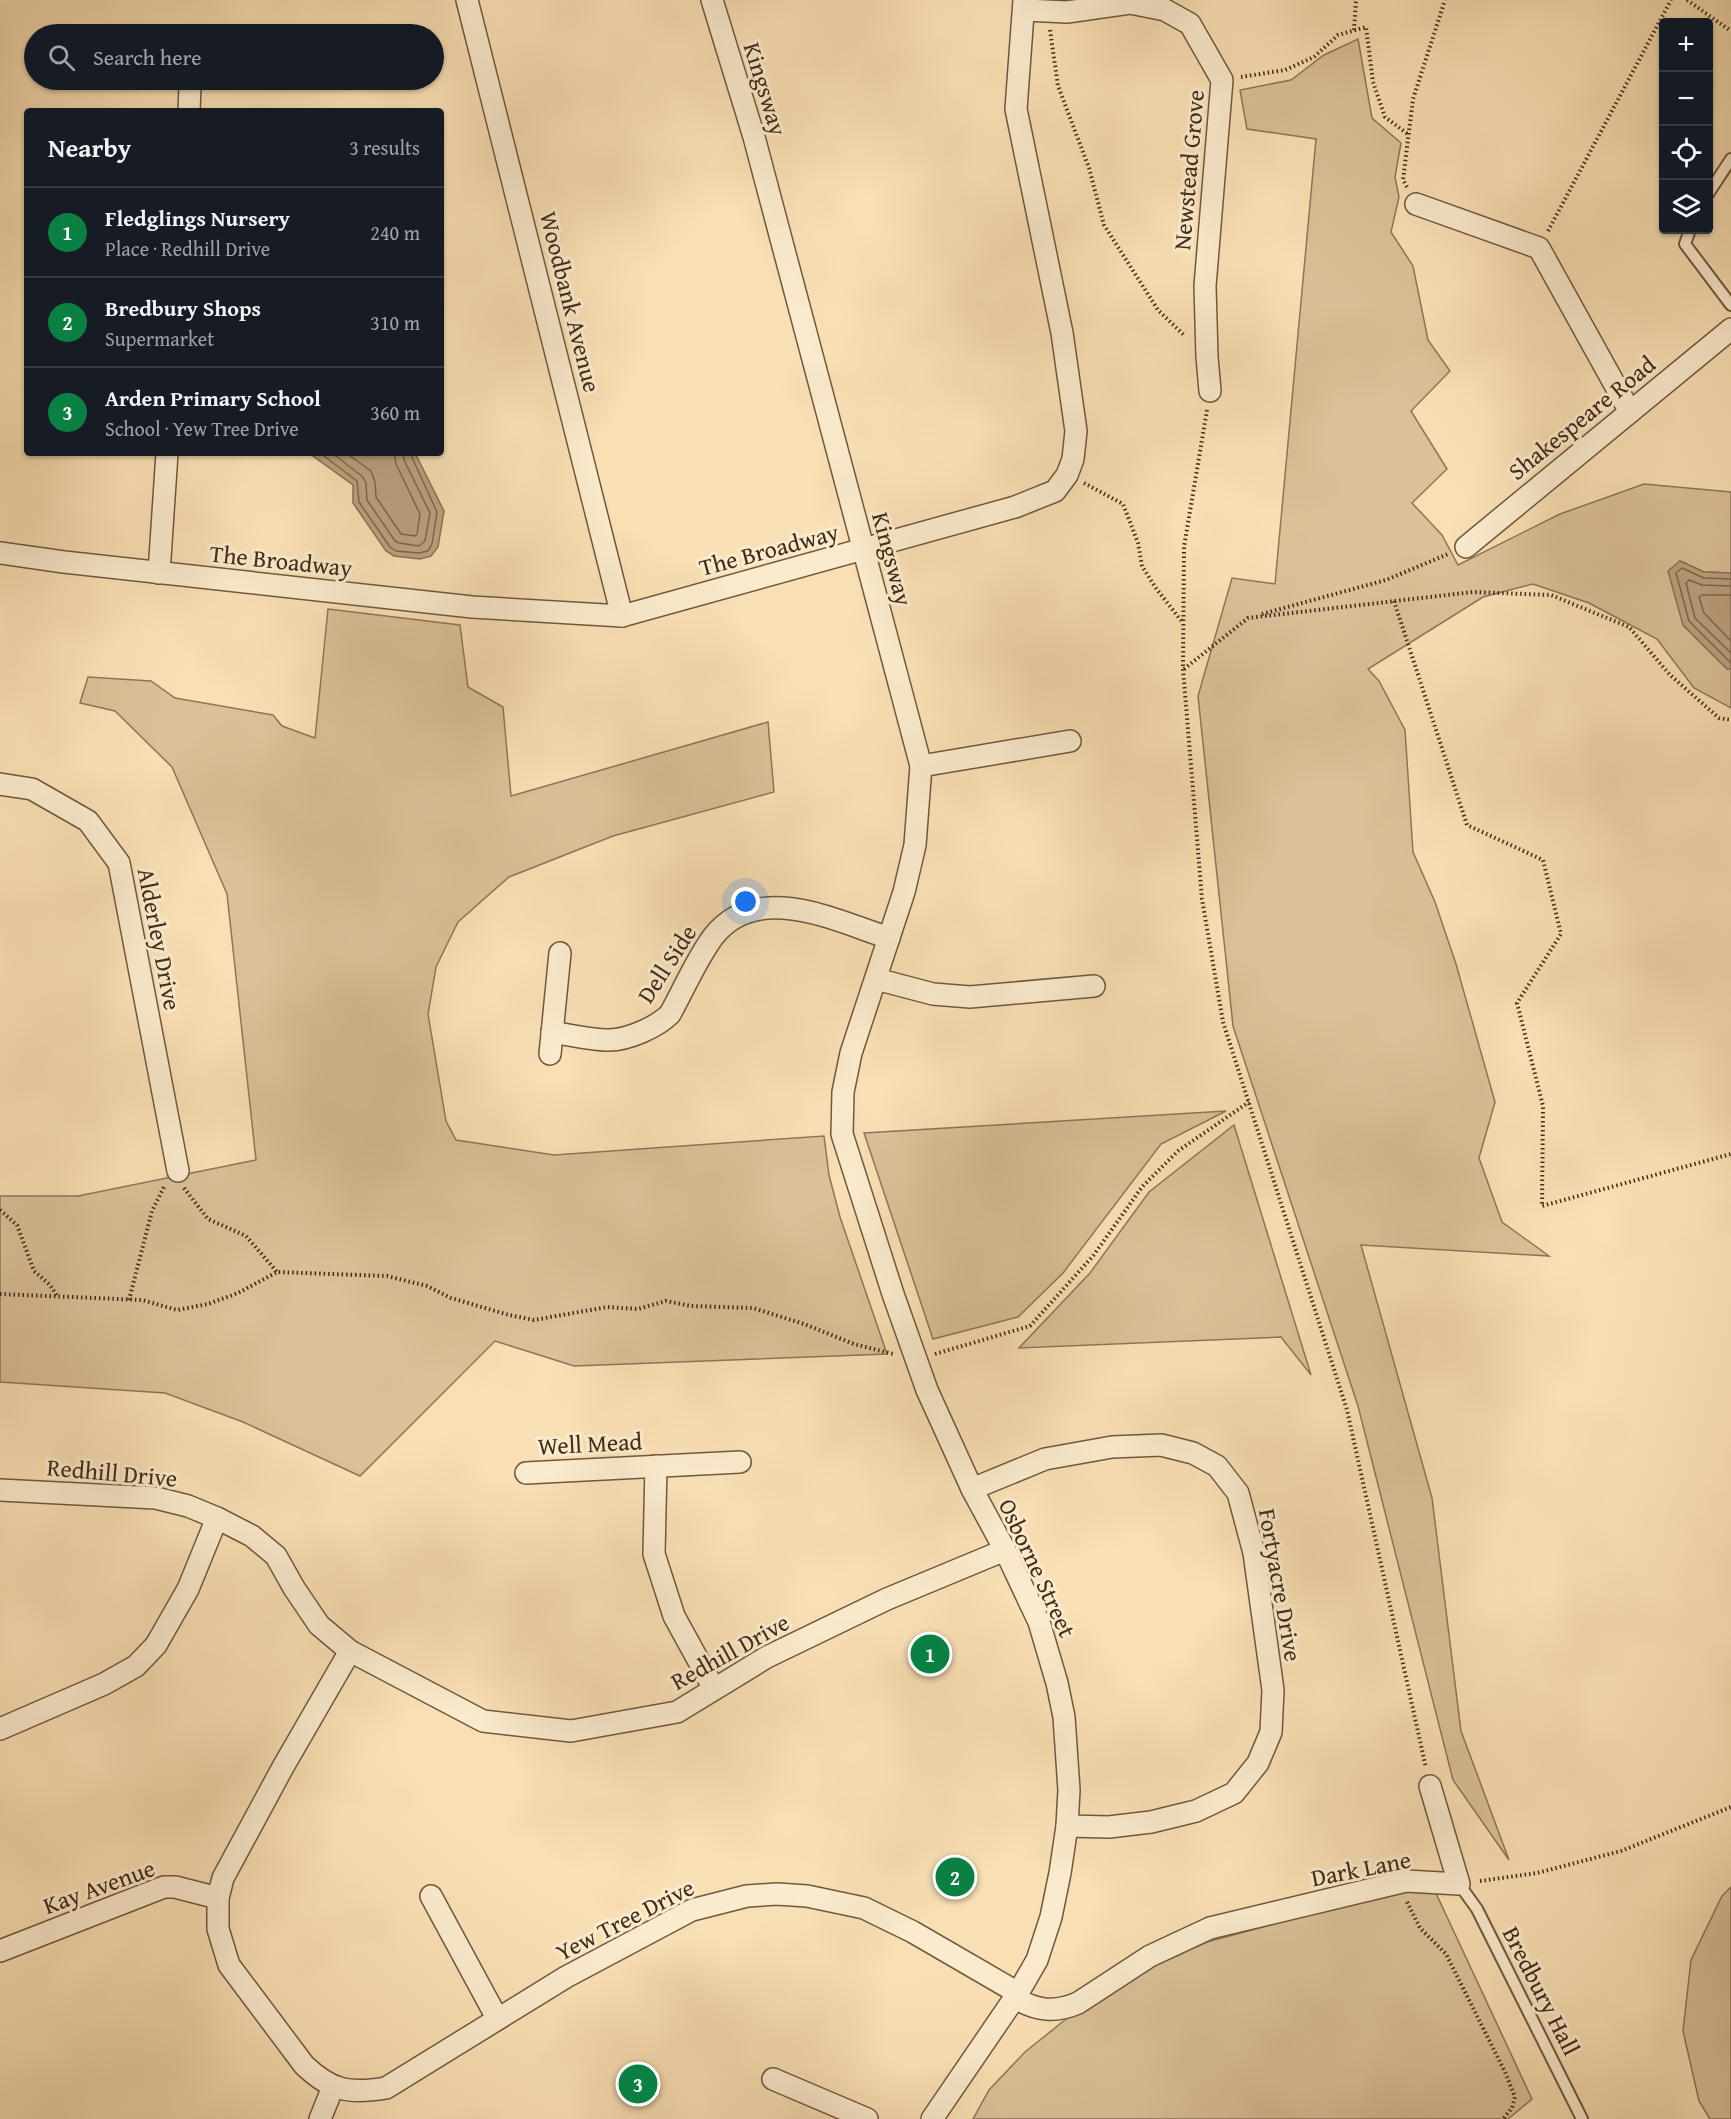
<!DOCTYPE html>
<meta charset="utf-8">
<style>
:root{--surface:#171b24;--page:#20242c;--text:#f1f3f6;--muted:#9ea1a6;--line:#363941;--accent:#0b8043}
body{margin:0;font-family:"Gentium Book Plus",serif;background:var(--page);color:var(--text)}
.controls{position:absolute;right:18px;top:18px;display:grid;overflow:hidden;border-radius:6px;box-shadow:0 2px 4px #0004}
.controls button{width:54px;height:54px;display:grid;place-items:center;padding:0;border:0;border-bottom:2px solid var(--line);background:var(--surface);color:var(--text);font:30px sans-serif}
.you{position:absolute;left:746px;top:902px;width:21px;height:21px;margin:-15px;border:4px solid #fff;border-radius:50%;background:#1a73e8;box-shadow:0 0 0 9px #1a73e833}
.badge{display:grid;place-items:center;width:39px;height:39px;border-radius:50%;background:var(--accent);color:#fff;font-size:20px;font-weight:700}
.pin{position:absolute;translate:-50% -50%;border:3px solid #fff;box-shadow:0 2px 6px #0006}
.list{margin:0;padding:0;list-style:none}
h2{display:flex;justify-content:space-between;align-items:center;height:78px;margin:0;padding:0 24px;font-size:26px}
h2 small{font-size:20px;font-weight:400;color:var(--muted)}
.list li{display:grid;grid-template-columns:39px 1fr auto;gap:18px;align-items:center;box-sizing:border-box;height:90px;padding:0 24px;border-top:2px solid var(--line)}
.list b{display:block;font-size:22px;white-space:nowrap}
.list p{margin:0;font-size:20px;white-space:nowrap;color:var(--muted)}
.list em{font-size:20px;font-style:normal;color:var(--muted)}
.icon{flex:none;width:33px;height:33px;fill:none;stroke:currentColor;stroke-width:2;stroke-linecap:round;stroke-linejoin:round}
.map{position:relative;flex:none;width:1731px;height:2119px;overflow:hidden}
.search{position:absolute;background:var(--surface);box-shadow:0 2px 4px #0004;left:24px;top:24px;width:420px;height:66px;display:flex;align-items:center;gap:15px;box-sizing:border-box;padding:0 21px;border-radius:33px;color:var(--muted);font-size:22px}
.panel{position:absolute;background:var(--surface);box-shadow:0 2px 4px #0004;left:24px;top:108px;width:420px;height:348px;border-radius:6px}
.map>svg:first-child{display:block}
.green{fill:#dac199;stroke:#8e7658;stroke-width:1.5}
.water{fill:#bba27f;stroke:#8b7255;stroke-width:1.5}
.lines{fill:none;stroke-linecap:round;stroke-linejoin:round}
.shore{stroke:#7e664b;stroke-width:1.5}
.service-casing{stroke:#70583e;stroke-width:14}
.minor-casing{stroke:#70583e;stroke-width:24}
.path{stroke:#422b17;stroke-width:4;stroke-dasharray:1.5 3;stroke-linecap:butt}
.service{stroke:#fbebce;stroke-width:10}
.minor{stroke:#fbebce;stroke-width:21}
.labels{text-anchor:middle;stroke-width:6;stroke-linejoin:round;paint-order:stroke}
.street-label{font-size:24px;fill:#422b17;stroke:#fbebce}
</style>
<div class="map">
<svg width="1731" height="2119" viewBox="0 0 1731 2119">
<rect width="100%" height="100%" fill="#f9e0b4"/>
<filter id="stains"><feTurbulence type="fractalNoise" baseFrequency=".00333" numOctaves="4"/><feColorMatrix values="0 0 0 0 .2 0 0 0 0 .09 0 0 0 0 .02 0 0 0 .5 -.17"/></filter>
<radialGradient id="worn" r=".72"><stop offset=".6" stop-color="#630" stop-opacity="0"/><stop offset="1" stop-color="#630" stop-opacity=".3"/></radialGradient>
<!-- green -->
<g class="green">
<polygon points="1358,39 1372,118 1401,143 1395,177 1399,197 1391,232 1413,266 1428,340 1450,371 1411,411 1447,469 1412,503 1442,535 1458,565 1560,514 1644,484 1731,492 1731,573 1704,572 1680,561 1683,625 1727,668 1731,669 1731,708 1694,688 1657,639 1589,603 1533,584 1483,597 1368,669 1379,681 1405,730 1413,852 1435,902 1456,964 1495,1102 1479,1158 1502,1222 1549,1256 1361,1245 1432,1498 1461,1731 1509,1860 1453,1780 1358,1406 1233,1026 1198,696 1232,578 1275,584 1316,139 1247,129 1240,90 1291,80 1324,55"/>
<polygon points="328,609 460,625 468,687 503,707 511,796 768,722 774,792 613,836 509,877 458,922 436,967 428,1014 446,1121 456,1140 554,1155 824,1136 829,1175 840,1217 887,1354 574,1366 495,1341 360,1476 243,1422 165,1393 0,1382 0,1196 78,1196 256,1160 227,894 172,767 115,711 80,703 88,677 151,681 175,698 273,715 282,726 315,738"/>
<polygon points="1226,1111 1161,1144 1063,1273 1018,1317 933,1339 864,1133"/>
<polygon points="1234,1125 1311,1375 1281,1337 1019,1348 1090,1273 1149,1192"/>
<polygon points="1731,1887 1731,2119 1710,2119 1699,2101 1683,2031 1691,1960 1722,1896"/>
<polygon points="1434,1889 1532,2099 1508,2119 973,2119 989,2090 1025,2052 1076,2011 1130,1977 1207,1942 1315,1913 1367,1892"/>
</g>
<!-- water -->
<g class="water">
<polygon points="313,453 415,453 444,511 438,547 431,556 420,559 394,556 386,551 353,503 353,485 313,456"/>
<polygon points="1680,561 1704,572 1731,573 1731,669 1727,669 1683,625 1668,571"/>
</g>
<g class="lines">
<!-- shore -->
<g class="shore">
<polyline points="320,453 357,481 359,502 390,547 396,551 419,553 428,551 432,544 437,512 410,453"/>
<polyline points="332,453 363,477 366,483 367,500 395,541 399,543 419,546 425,541 430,513 404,460 403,453"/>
<polyline points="346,453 371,471 375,482 376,497 401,534 415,536 417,534 420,514 396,464 394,453"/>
<polyline points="1731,579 1704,578 1682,568 1676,573 1689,621 1731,663"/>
<polyline points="1731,586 1702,585 1689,580 1686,583 1695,618 1731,653"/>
<polyline points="1731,595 1702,595 1699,597 1704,613 1731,641"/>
</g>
<defs>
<g id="service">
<polyline points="1708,194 1731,159"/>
<polyline points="1690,230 1685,244 1731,305"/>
<polyline points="1459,1884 1477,1909 1582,2119"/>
</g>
<g id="minor">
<polyline points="467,0 622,616"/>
<polyline points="712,0 754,137 921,766 915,845 904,892 851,1053 843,1092 842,1134 893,1294 927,1390 972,1489 1005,1550 1039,1622 1057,1683 1064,1717 1069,1790 1067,1826 1060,1873 1051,1917 1037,1960 1018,1993 932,2119"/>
<polyline points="1025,10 1067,12 1130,3 1165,10 1190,24 1222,80 1205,286 1207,357 1210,391"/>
<polyline points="189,111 190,86"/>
<polyline points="1416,204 1539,248 1630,412"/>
<polyline points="1466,547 1731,329"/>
<polyline points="0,553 64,562 472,607 622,616 1015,507 1055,491 1067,475 1073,459 1076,431 1062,333 1016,109 1024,0"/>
<polyline points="159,573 167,453"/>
<polyline points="921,766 1070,741"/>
<polyline points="0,784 32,789 88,821 119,863 178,1171"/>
<polyline points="876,979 933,994 970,997 1094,986"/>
<path d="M552,1032C570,1035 591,1040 609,1040C628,1040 657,1027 670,1014C684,989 696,960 713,937C757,880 836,921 889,938"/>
<polyline points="550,1054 560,953"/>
<polyline points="656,1466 654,1554 674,1616 714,1689"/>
<polyline points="526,1473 740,1462"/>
<polyline points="972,1489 1045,1459 1112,1447 1161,1445 1193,1453 1217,1466 1238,1493 1254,1553 1273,1690 1271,1732 1258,1763 1234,1793 1196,1811 1151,1822 1109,1827 1067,1826"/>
<polyline points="0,1490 156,1498 188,1506 217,1518 252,1536 276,1556 294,1588 319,1625 350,1651 483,1721 571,1731 677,1712 767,1657 887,1599 1005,1550"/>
<path d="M350,1651L283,1767L223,1878L218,1898V1929L229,1965L304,2065C331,2091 349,2094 386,2088L566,1977L692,1910L747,1896L777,1894L807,1896L864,1908L913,1932L1018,1993"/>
<polyline points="0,1729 104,1684 136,1666 156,1645 188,1589 217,1518"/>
<polyline points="431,1896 497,2018"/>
<polyline points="0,1951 164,1887 175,1887 218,1898"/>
<path d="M1015,1998C1037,2011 1055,2013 1078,2003L1150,1956L1210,1928L1406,1881L1459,1884L1430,1786"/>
<polyline points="773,2079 867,2119"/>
<polyline points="320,2119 333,2087"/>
</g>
</defs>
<!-- service casing -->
<use href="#service" class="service-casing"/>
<!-- minor casing -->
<use href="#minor" class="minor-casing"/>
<!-- path -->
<g class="path">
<polyline points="1687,0 1731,31"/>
<polyline points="1050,30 1058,86 1089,168 1104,225 1158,310 1185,336"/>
<polyline points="1354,30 1356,0"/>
<polyline points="1241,77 1285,70 1314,57 1338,35 1366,27 1373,82 1385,117 1409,135"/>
<polyline points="1407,187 1403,180 1413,99 1445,0"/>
<polyline points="1548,231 1671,0"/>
<polyline points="1207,410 1184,547 1183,669 1202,899 1223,1022 1347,1410 1426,1768"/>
<polyline points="1084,483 1123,504 1138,543 1142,566 1155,587 1183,623"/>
<polyline points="1394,601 1467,825 1543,860 1561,934 1517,1003 1543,1106 1542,1206 1731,1154"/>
<polyline points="1262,614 1386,580 1448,554"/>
<polyline points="1184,669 1248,618 1473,592 1551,595 1629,627 1670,675 1719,718 1731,720"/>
<polyline points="184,1188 208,1219 246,1236 277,1272"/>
<polyline points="0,1210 17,1225 34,1271 50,1285 58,1297"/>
<polyline points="0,1294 142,1300 177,1310 208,1304 238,1293 277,1272 387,1276 427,1286 451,1298 509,1315 534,1320 607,1307 638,1309 666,1301 691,1306 753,1308 804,1324 854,1344 893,1354"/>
<polyline points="129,1300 152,1211 164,1187"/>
<polyline points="935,1354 1030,1326 1093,1256 1142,1187 1178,1151 1249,1102"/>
<polyline points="1480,1881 1537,1873 1621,1851 1731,1807"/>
<polyline points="1407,1902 1420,1928 1446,1954 1505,2072 1515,2097 1512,2108 1503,2119"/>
</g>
<!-- service -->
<use href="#service" class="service"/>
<!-- minor -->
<use href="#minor" class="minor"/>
</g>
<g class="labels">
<!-- street labels -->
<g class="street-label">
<text transform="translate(765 89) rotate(73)" y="8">Kingsway</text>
<text transform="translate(1189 170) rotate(-85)" y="8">Newstead Grove</text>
<text transform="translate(570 302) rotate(76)" y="8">Woodbank Avenue</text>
<text transform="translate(1582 418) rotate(-39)" y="8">Shakespeare Road</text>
<text transform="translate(769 550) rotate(-15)" y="8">The Broadway</text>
<text transform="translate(892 559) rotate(75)" y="8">Kingsway</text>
<text transform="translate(281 561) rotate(6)" y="8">The Broadway</text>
<text transform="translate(159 939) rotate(79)" y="8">Alderley Drive</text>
<text transform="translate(667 964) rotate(-57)" y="8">Dell Side</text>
<text transform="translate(590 1444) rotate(-3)" y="8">Well Mead</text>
<text transform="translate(112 1473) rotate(5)" y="8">Redhill Drive</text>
<text transform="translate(1037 1568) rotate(65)" y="8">Osborne Street</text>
<text transform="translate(1280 1585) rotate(80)" y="8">Fortyacre Drive</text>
<text transform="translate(730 1652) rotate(-29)" y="8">Redhill Drive</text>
<text transform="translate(1361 1869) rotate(-11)" y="8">Dark Lane</text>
<text transform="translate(99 1887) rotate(-20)" y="8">Kay Avenue</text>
<text transform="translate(625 1920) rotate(-27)" y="8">Yew Tree Drive</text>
<text transform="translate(1541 1991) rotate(63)" y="8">Bredbury Hall</text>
</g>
</g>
<rect width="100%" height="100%" filter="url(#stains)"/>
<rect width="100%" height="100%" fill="url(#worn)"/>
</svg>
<div class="controls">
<button>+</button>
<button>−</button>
<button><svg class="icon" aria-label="locate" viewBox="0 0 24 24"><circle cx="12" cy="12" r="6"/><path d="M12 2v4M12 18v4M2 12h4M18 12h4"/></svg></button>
<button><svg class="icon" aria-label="layers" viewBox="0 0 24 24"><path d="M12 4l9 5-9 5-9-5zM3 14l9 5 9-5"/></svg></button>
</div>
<div class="you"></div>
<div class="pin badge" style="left:930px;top:1654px">1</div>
<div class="pin badge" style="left:955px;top:1877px">2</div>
<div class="pin badge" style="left:638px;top:2084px">3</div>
<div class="search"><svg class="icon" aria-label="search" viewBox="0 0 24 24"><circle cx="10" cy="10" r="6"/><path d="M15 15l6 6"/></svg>Search here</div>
<section class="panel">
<h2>Nearby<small>3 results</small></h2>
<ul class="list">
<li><span class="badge">1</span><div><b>Fledglings Nursery</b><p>Place · Redhill Drive</p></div><em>240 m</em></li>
<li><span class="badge">2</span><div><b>Bredbury Shops</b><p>Supermarket</p></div><em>310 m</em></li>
<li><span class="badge">3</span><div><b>Arden Primary School</b><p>School · Yew Tree Drive</p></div><em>360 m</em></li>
</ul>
</section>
</div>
